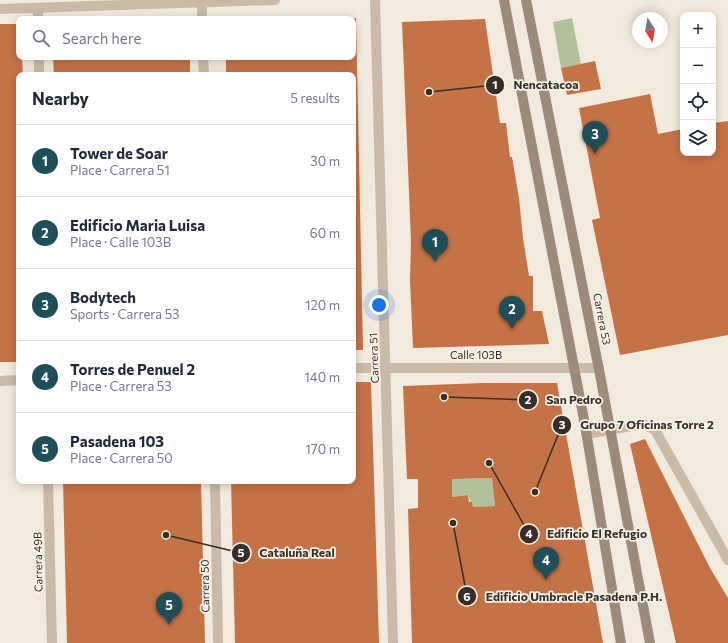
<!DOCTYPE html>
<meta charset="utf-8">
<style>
:root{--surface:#fff;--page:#f2f2f3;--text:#1f2937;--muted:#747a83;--line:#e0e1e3;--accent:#1e4e58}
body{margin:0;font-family:Commissioner,sans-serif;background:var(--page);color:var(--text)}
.controls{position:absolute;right:12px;top:12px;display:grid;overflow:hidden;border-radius:8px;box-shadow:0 2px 10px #0003}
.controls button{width:36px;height:36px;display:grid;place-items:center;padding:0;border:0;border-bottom:1px solid var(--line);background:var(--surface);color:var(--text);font:20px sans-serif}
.compass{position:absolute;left:632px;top:12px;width:36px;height:36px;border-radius:50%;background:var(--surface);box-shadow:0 2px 10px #0003;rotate:169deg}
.you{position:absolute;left:379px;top:305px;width:14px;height:14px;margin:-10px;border:3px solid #fff;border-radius:50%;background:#1a73e8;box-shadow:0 0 0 6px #1a73e833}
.badge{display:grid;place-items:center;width:26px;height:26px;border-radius:50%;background:var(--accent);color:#fff;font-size:13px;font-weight:700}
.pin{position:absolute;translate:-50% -33px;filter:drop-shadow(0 1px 2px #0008)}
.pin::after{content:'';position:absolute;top:21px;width:14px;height:12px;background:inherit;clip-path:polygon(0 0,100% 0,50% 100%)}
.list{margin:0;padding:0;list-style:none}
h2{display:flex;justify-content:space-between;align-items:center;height:52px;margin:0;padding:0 16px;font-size:17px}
h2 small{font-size:13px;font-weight:400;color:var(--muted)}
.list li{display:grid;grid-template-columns:26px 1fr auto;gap:12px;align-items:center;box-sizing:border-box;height:72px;padding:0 16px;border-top:1px solid var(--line)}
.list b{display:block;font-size:15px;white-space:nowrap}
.list p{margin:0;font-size:13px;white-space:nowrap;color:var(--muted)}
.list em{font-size:13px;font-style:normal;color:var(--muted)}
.icon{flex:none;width:22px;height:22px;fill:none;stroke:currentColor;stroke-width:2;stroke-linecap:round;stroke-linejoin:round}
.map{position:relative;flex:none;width:728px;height:643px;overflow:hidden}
.search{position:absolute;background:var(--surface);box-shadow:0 2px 10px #0003;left:16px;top:16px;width:340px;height:44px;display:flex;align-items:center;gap:10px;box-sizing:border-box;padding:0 14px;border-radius:8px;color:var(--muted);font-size:15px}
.panel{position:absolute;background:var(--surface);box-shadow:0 2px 10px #0003;left:16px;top:72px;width:340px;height:412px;border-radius:8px}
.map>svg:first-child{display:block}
.green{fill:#b0c19c}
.building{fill:#c57247;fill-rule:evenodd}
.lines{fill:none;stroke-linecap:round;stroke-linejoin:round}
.minor{stroke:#cabba8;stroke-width:10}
.tertiary{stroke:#cabba8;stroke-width:10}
.secondary{stroke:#9d8a79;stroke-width:10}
.labels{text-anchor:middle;stroke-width:3.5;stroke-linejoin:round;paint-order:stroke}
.street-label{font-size:11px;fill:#362e28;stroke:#f9f3e8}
.leader{fill:none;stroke:#362e28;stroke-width:1.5}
.callout-dot{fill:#362e28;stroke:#f9f3e8;stroke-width:1.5}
.mark-label{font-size:12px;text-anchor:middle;font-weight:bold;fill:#fff}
.callout-label{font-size:12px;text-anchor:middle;font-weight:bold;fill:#362e28;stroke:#f9f3e8;stroke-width:3.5;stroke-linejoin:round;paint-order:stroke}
</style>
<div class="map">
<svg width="728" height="643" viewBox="0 0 728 643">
<rect width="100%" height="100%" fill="#f2eadc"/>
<!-- green -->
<g class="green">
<polygon points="572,18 581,64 561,68 553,22"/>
<polygon points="492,478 495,506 473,507 468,495 452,497 452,479"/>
</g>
<!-- building -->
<g class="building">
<polygon points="349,18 356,18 363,350 353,350 353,75 226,75 226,57 353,57 353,19"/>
<polygon points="485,19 500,123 506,123 510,157 512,157 519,198 523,238 529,276 533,276 533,311 542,311 549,344 413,348 410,280 411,241 402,22"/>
<polygon points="0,24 19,24 19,57 22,57 23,75 19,75 19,362 0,362"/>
<polygon points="53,57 190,57 190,75 54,75"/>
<polygon points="595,61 601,89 567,95 561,68"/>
<polygon points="650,94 658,134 683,129 683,153 713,153 713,123 728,121 728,335 620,355 592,220 600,218 579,108"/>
<polygon points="353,382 371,382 379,643 235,643 231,481 353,481"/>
<path d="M483,383H557L603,643H412L408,509L418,508V479H407L403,386ZM492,478L495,506L473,507L472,502H469L468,495L452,497V479Z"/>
<polygon points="645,439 710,568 728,598 728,643 676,643 630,444"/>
<polygon points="63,481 201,481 205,643 67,643"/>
</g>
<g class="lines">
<!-- minor -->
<g class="minor">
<polyline points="375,0 393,643"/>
<polyline points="38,8 38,19"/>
<polyline points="39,57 39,75"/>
<polyline points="353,368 599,368"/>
<polyline points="0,381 19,380"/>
<polyline points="586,434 643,424 655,430 728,560"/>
<polyline points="48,481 52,643"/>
</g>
<!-- tertiary -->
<g class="tertiary">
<polyline points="202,0 202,19"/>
<polyline points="0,9 275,0"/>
<polyline points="203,57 204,75"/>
<polyline points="215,481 218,643"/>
</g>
<!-- secondary -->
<g class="secondary">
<polyline points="504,0 585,425 621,643"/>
<polyline points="526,0 601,380 650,643"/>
</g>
</g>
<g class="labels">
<!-- street labels -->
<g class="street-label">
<text transform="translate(602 319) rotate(79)" y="4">Carrera 53</text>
<text x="476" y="359">Calle 103B</text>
<text transform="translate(374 358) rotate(-92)" y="4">Carrera 51</text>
<text transform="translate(38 562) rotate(-91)" y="4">Carrera 49B</text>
<text transform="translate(205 586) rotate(-91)" y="4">Carrera 50</text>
</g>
</g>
<!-- callouts -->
<path class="leader" d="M429 92L495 85M444 397L528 400M535 492L562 425M489 463L529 534M166 535L241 553M453 523L467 596"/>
<g class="callout-dot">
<circle cx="429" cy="92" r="4"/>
<circle cx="444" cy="397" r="4"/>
<circle cx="535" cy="492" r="4"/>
<circle cx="489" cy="463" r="4"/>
<circle cx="166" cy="535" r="4"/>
<circle cx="453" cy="523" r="4"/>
<circle cx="495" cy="85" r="10"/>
<circle cx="528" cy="400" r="10"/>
<circle cx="562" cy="425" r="10"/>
<circle cx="529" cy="534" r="10"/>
<circle cx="241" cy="553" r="10"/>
<circle cx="467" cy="596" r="10"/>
</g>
<g class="mark-label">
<text x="495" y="89">1</text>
<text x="528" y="404">2</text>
<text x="562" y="429">3</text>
<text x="529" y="538">4</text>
<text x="241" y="557">5</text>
<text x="467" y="601">6</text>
</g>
<g class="callout-label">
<text x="546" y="89">Nencatacoa</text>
<text x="574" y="404">San Pedro</text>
<text x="647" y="429">Grupo 7 Oficinas Torre 2</text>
<text x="597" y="538">Edificio El Refugio</text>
<text x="297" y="557">Cataluña Real</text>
<text x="574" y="601">Edificio Umbracle Pasadena P.H.</text>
</g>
</svg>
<div class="controls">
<button>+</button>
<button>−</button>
<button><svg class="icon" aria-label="locate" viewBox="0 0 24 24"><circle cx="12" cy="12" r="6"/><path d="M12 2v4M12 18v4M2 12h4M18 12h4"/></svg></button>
<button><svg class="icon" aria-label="layers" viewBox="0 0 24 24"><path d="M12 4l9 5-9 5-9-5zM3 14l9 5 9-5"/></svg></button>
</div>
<svg class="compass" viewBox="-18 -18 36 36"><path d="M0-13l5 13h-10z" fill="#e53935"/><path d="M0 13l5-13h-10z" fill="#747a83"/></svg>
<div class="you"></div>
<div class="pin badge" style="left:435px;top:262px">1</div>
<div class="pin badge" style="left:512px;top:329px">2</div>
<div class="pin badge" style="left:595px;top:154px">3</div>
<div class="pin badge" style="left:546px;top:580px">4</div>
<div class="pin badge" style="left:169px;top:625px">5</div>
<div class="search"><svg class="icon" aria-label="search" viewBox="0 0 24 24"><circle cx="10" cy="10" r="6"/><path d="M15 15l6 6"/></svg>Search here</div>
<section class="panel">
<h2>Nearby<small>5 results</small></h2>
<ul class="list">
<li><span class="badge">1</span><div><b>Tower de Soar</b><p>Place · Carrera 51</p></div><em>30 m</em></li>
<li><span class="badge">2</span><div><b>Edificio Maria Luisa</b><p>Place · Calle 103B</p></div><em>60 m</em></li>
<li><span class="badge">3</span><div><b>Bodytech</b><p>Sports · Carrera 53</p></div><em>120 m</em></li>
<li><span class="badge">4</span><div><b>Torres de Penuel 2</b><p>Place · Carrera 53</p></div><em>140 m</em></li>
<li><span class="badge">5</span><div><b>Pasadena 103</b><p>Place · Carrera 50</p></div><em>170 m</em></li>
</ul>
</section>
</div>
